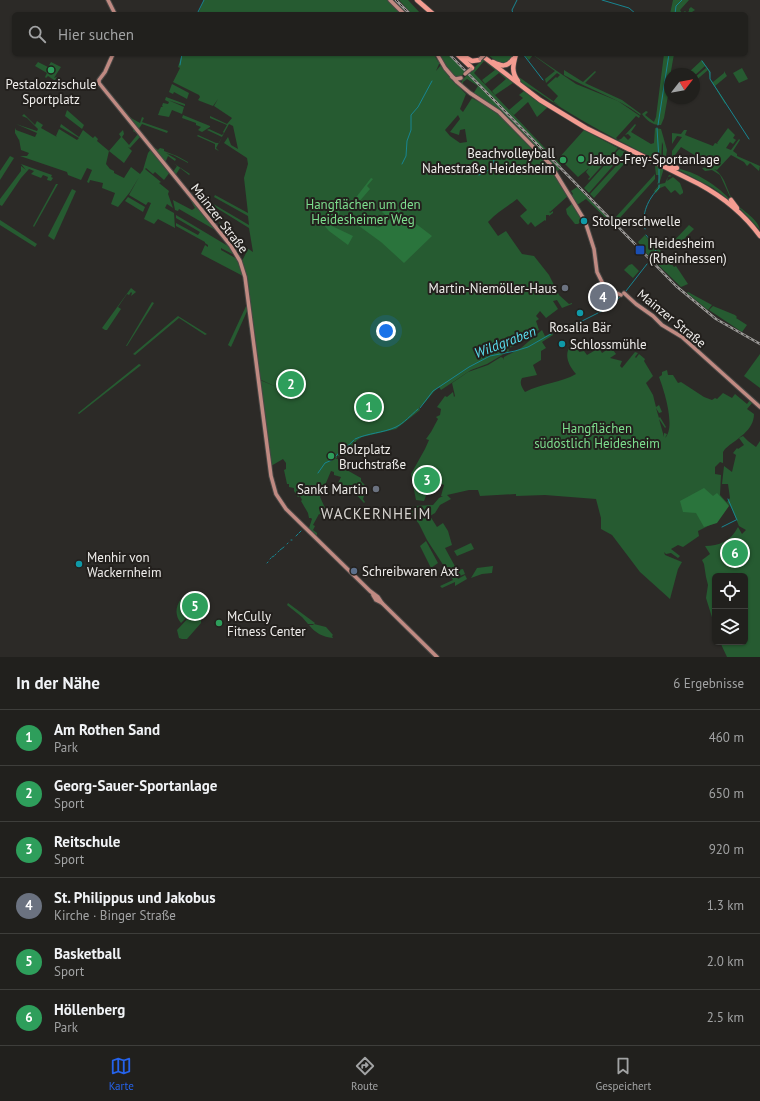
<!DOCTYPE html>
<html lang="de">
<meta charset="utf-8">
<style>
:root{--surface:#21201d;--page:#292826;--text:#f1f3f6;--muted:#a2a3a4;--line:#3e3e3b;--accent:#2563eb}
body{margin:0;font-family:"PT Sans",sans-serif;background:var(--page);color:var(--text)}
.controls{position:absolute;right:12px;bottom:12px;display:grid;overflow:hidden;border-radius:6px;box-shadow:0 1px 3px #0004}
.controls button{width:36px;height:36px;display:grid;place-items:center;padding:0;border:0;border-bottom:1px solid var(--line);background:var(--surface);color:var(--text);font:20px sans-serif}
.compass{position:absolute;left:664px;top:68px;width:36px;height:36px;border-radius:50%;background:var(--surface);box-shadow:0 1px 3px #0004;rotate:59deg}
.you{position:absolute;left:386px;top:331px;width:14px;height:14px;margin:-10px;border:3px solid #fff;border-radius:50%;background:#1a73e8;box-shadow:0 0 0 6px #1a73e833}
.badge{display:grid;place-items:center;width:26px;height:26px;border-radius:50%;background:var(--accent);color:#fff;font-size:13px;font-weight:700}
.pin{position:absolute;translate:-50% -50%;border:2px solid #fff;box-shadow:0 1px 4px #0006}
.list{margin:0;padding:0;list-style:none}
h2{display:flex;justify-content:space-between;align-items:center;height:52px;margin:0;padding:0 16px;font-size:17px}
h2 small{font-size:13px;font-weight:400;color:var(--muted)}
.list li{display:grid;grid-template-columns:26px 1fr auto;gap:12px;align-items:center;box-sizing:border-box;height:56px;padding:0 16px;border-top:1px solid var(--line)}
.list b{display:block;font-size:15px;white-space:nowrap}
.list p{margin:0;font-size:13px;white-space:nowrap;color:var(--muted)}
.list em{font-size:13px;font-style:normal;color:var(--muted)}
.icon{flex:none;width:22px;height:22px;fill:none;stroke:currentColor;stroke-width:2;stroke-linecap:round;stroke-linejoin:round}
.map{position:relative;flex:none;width:760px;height:657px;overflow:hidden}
.search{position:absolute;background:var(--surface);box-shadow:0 1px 3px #0004;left:12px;right:12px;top:12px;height:44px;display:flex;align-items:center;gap:10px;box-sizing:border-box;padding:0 14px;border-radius:6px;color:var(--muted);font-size:15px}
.sheet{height:388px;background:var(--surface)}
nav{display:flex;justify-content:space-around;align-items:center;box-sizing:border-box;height:56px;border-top:1px solid var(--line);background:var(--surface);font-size:11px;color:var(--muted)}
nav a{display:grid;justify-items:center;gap:2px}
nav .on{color:var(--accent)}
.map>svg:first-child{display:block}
.green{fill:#265b31;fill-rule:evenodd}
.forest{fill:#2a743c}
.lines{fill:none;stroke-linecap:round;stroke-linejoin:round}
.stream{stroke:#188591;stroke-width:1}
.major-casing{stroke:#494745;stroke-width:5.5}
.highway-casing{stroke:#494745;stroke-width:6}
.major{stroke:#c08a82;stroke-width:3.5}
.highway{stroke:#f49c91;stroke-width:4.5}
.rail-casing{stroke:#9a9896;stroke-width:2.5}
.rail{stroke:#23201d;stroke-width:1;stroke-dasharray:3;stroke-linecap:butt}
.major-bridge-casing{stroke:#494745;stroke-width:5.5;stroke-linecap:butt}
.major-bridge{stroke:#c08a82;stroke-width:3.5}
.leisure-dot{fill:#2e9e5b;stroke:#23201d;stroke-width:1.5}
.culture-dot{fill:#0f9aa8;stroke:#23201d;stroke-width:1.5}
.transit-dot{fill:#1a4fb4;stroke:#23201d;stroke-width:1.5}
.worship-dot{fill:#6b7280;stroke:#23201d;stroke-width:1.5}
.service-dot{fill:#5c6f8a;stroke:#23201d;stroke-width:1.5}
.labels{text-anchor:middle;stroke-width:4;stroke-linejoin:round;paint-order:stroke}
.poi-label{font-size:13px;fill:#efedeb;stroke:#23201d;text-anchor:start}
.park-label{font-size:13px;fill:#7dde8e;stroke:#23201d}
.street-label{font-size:13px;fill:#efedeb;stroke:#23201d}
.water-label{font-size:14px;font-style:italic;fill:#59dded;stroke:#23201d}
.quarter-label{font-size:15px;letter-spacing:1px;fill:#d6d3cf;stroke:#23201d}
</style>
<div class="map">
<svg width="760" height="657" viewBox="0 0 760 657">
<rect width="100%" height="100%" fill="#2c2a27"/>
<!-- green -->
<g class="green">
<polygon points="204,0 389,0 401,14 198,14"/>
<polygon points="399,0 408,0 421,14 412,14"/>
<polygon points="673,0 689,0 680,10 682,13 685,11 687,13 689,11 689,9 691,7 695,10 692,12 694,14 670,14"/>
<path d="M182,54H434L438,62L436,54L441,64H439L436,71L441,65L450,76L459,86L499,113L546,161L555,175H554L569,195L550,212L549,211L550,213L553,211V213L549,216V215H546V221L545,220L535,227L531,222L528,225L520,216L527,210L517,199C507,207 497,212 488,222L498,236L506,231L522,254L534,256L549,275L559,295L569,304L572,303V304L562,308L557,300L553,301L558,309L546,318L540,311L536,316L539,319L536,321L539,330L528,334L525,338L519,340L520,343L515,344V346L508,348L509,351L487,364L471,370L441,390L439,387C431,393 427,402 419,408L420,410L396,429L362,437L356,441V442L354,444L348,455L337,456V458L335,459H338L339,463L343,466L342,467L345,468V469L361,478V481L367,487L363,499L365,502L364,503L352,490L338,483L341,477L334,475V472L331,471L320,497L326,510L324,516L319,514L313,525L315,526L313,530L317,533V537L310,530V529L309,528L312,519L311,518H309L308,513L301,501L302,500L300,496L298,497L294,491V488L289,487V484H287L284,470L286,469V463L283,459L271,466L260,380L279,388L259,379L242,261L248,249L235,240L230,243L227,240L231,235L219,223V222L233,234L232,236L235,240L253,252L249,228L202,199L203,198L249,225L248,216L214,197L215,195L248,213L244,178L248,164L247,158L224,143L228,137L231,145L238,149L233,126L229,124L216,148L219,151L215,149V144L197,136L198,135L216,143H219L222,137L207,130L209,129L222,135L224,133L223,132L227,125L210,118V116L227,124L232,118L214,106L218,99L213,106L200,101L198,100L200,97L199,95L173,82L180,68L178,67ZM460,88L481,102V103L472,98L463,112L460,109L466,94ZM458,115L460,119L450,132L459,135L460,130L465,129L467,142L460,143L450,136L445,130Z"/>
<polygon points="438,54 448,54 466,72 460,77 456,78 449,71"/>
<polygon points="487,54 514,54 513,58 508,64 498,63"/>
<path d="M517,54H519L514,65V72L516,75L560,106L553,102L558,96L547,85L556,77L557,78L560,75L557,73L546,83L545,79L555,71L533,55L529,60L523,54H532L576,84L618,101L640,116L639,118L636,116L616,138L618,140L621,139L624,136L628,140L631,137L628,134L625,135L635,124L636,125L631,132L651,144L654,143L655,128L661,129L667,150L665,162L663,159V145L662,142L661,160L665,164C621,142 579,121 539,93C531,88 519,83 514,75C511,68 515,61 517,54Z"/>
<path d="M664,54H674L668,88L669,90L664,118L661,125C654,126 646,120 642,114L646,111L648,112L645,115L654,122L656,117Z"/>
<polygon points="483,59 549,106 664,168 660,181 657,185 659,178 659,175 656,175 655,166 602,139 548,107 537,117 528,102 514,115 509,110 523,98 519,95 524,91 513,83 495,95 492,91 506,79 499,73 485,84 482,80 495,70 484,61 474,73 561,165 561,168 469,73"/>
<polygon points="702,60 710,72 710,79 713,82 724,73 724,71 727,76 715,86 726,103 725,104 710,79 708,70 694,82 694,78 706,68 705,66 694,76 694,74 687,74"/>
<polygon points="38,62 48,67 51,62 61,67 54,78 57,77 53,83 54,80 48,76 46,78 45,77 47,73 35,66"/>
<polygon points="742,68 748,79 739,83 733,73"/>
<path d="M564,70L583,82L595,71L596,72L585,83L622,100L641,114L640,115C617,97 589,90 564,75Z"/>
<path d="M468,74L560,169L556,172L509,120L469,92L461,83L463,79ZM467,79L478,86L473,94L463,85V82Z"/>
<polygon points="172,84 189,93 187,99 174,92 173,94 169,92"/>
<polygon points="110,93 131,118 140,123 142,117 144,118 142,122 168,131 167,133 142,124 138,130 109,94"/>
<polygon points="166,97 185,104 185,106 168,100 184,107 182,114 172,110 169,117 158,115 161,107 163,107 162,106 163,103 168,104 169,102 165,100"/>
<polygon points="67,110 84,125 82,129 65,116"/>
<polygon points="24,114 35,125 37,121 43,125 41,128 57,137 56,136 59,129 77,140 79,138 60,127 61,124 79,137 83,130 93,138 95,136 98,139 97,141 109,151 106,164 110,169 114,171 114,173 124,178 131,167 140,174 143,170 144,171 143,170 148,153 151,149 170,172 164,180 155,172 153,174 146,168 145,169 161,182 159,183 169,191 168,194 173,208 167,204 165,208 174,213 175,228 158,219 154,224 144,219 151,203 148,202 146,205 129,195 139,177 130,192 118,207 111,204 115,193 102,188 103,183 90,180 89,183 87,182 92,170 87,168 81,180 68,175 67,172 20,156 27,156 29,153 21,150 19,139 19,140 15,133 15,128 16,130 35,137 37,133 16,124 37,131 38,129 27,118 22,116"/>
<polygon points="183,115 210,126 210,127 202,132 198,130 201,127 196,125 196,123 182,118"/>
<path d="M728,128L735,135L733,138L736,140L733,144L730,142L726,148L731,150L739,139L740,140L733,151L737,154V156L760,166L759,171L750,163L747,166L744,162L731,155L717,170L714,169C727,177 726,192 735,203C743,211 758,219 760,230L731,199L720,175L712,170L705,171L702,168L710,167L692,163L695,161L694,159L696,156L681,147L672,159V151L682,137L677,136L672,144V133L681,134L684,130H687L685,135L713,146L715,143L718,144L717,143Z"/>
<polygon points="134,129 151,148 140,137 130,148 128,147 132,151 124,163 109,151 121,137 119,134 123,130 124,134 122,137 129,145 138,134 133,131"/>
<polygon points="584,130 618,148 589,180 588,179 590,177 586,172 589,168 578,177 565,164 567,161 566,160 564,163 561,160 563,157 562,156 559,159 558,159"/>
<polygon points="150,144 158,150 160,148 164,149 164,151 177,156 188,162 188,163 173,155 166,153 176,159 175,161 168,156 165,163 173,172 177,166 173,163 190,174 189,175 180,168 175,176"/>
<polygon points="619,149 625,152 589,193 584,188"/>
<polygon points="628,153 632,155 594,198 590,194"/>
<polygon points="10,156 14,158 0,180 0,171"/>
<polygon points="21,164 52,175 51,177 53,178 51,181 47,180 48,177 43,175 41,178 31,174 34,171 29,169 21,178 2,206 0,205 0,199 21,171 21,166 26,170"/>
<path d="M675,168C695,171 719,186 732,202L713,188Z"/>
<polygon points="655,174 655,179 617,221 614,219"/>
<polygon points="669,175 672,176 668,177 667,181 673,177 680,183 683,191 683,193 680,195 675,190 671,193 665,186 660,188 656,193 654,191 660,184 665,183"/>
<polygon points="56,184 58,184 34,227 33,226"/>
<polygon points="577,187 614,224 613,225 586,199 577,205 571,196 573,194 571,191"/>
<polygon points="72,189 76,191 54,240 48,236"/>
<polygon points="128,197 145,207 143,212 125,201"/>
<polygon points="173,200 192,210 195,208 191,201 192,200 217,231 179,209 178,211 175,210"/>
<polygon points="573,203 583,220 578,224 575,224 567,214 566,209"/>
<polygon points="176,215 233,249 238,257 221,248 221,250 239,260 243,276 201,254 205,245 208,247 208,245 205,243 205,242 176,226 176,223 198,235 200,232 176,218"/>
<polygon points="0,220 37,244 35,247 0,225"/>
<polygon points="689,225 694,229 673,250 669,246"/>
<polygon points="645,235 656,249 659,249 674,267 676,266 688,284 681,287 646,253 638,242"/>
<polygon points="632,264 639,271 633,278 624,270 629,265"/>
<polygon points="131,288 136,292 131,296 132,293 131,292 129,295 127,294 118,307 121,309 107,330 105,330 102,328"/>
<polygon points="688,292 712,305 708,310 687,293"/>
<polygon points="152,302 154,303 127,346 126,346"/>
<polygon points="247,304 248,309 231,347 228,345"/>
<polygon points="713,306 735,315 737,317 736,318 747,325 742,332 709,310"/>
<polygon points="178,316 207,334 205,335 179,318 135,355 133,354"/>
<path d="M542,330L545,336L552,333L553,335L542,342L546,348L541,351V360L533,365L537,375L522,378C519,384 522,387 525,392C542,383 561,383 576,374C568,365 563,354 572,343L574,344L576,348H578L579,352L584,351L587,355L599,348L602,353L611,347L616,354L610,358L622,361L620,366L622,368L635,352L638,353L635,357L636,358L639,354L645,359L644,361L653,376L646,383L653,395L656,407L659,405L662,412L659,413L656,408L659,418L660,417L666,427L665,428L659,419L664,437V433L667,434L665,438C676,427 664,390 659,377L662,375V372L667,370L668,375H673L678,383L681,382L704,397L712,400L715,398L717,399L723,393L732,398L735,394L747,404L750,400L753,402L747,409L754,414C754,431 736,439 725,449L723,452V463L720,462L715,467V474L721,475L720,495L729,505L714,523L698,531L699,536L683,547L678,545L671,549L680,556L678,558L671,553L666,554L664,552L665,555L682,562L678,569L670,599L640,572L612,535L601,529V518L596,499L545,495L516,496V494L480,496L478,490H469L447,495L451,499L440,505L435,513L430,516L437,527L443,523L448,531L452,545L445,548L457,570L463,569L465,574L457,577L458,579L465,575L467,579L455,586V582L442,588L440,586L453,580L427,540L419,524L408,510L414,506L433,505L439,498L443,496H441L444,485L433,480V479L424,490L427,493L424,501L416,500L411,474L425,449L429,440L426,439L431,432L438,419L436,417L440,415L441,409L437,407L445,396L447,397L453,392L454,397L455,396L452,383L468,372L488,365L501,357L503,358V360L504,357L521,348Z"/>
<polygon points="760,354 760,388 744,376"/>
<polygon points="139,364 141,365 140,366 79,414 78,413"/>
<path d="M743,436L748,441L756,447L760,441V657H727L720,642H745V576H715V627L706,598L708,585L706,577L704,564L702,560L710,554L705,546C719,546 731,541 738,527L742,534L746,530L739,526L731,507L727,502L730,498L728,484H722L724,466L732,472L736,455L733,453L737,448L738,449L744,445L739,438Z"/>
<polygon points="426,541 438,563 431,568 420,546"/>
<polygon points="471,543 474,549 457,556 454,551"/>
<polygon points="493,566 492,573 482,574 471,578 477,568"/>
<path d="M181,599L193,611L181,623C175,616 175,607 181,599Z"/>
<path d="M288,603L315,623L314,624L326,627L333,635L332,636L333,638C323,637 315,633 309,625H313L314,624H308L302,617L287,605Z"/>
<polygon points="196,613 201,617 201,623 187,639 182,639 179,638 177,630 192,614"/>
</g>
<!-- forest -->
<g class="forest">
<polygon points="371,178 373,179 367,186 370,189 358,203 354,200"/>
<path d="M388,205L398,210L432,236L404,263L381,242L359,226L364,220C379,229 377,231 390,219L382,212Z"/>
<polygon points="334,207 340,212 332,226 353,236 348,245 329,231 322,223"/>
<polygon points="704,488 713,496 717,493 729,506 717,523 704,527 696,513 683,512 680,501"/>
</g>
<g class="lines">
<!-- stream -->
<g class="stream">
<polyline points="602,0 629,8 636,14"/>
<polyline points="197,14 204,0"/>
<polyline points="513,14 512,10 517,0"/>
<polyline points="675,14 676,6 682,0"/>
<polyline points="523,54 543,80"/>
<polyline points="702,61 710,72 710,79 749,139"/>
<polyline points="180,65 182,54"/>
<polyline points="658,125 669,54"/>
<polyline points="657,128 659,160"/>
<polyline points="402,164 406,156 407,141 411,130 411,115 418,107 432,81"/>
<path d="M479,175C487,171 494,169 494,158"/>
<polyline points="659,183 659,167"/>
<path d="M645,229C641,214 648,199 659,188V185"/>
<path d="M646,235C655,246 660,247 651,260"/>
<polyline points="626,291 647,264"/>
<polyline points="600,312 609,306 620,297"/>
<polyline points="567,326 582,321 598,313"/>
<polyline points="420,408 433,391 469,367 490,356 515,351 528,347 563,327"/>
<path d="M355,439C368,433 383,433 396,427C404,423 411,415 418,409"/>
<path d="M335,457C340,450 348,447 354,440"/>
<polyline points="318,473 325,463 332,460"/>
<polyline points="728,499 737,520"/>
<polyline points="722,527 736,520"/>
<polyline points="299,533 301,531"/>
<polyline points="296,536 298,534"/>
<polyline points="291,540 292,540"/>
<polyline points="287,544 288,543"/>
<polyline points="280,550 284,547"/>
<polyline points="278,552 279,551"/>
<polyline points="275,555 276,554"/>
<polyline points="272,557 274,556"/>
<polyline points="270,559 271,558"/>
<polyline points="267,563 268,562"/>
</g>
<defs>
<g id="major">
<polyline points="108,0 115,14"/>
<polyline points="390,0 404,14"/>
<polyline points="113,54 105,72 99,80 99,83 231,246 240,261 245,277 271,476 276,494 286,509 370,591 378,597 382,603"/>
<polyline points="437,54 445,68 457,82 470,93 499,112 550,164 585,221 594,249 597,272 602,282 607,289 621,295"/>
<polyline points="452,77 456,79 461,78"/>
<polyline points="624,293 636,304 653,316 662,325 682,337 760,407"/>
<polyline points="373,595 376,600 382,603 437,657"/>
</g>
<g id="highway">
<polyline points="417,0 433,14"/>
<polyline points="460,54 472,61 479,60"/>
<path d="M480,54L540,100L586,128L699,184C723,197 744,214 760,236"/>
<path d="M516,54C513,65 511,72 518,81"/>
<polyline points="458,55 472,68"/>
<path d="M493,62C501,66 507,68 513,59"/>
<polyline points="668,166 677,168"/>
<polyline points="731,200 737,208"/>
</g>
</defs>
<!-- major casing -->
<use href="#major" class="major-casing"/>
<!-- highway casing -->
<use href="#highway" class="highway-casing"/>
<!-- major -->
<use href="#major" class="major"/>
<!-- highway -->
<use href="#highway" class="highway"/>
<defs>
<g id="rail">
<polyline points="396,0 410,14"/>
<polyline points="449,54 676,286 716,319 760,344"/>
</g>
</defs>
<!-- rail casing -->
<use href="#rail" class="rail-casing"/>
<!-- rail -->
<use href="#rail" class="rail"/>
<defs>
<g id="major-bridge">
<polyline points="480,59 485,54"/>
<polyline points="465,74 471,69"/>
</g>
</defs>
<!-- major-bridge casing -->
<use href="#major-bridge" class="major-bridge-casing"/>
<!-- major-bridge -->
<use href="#major-bridge" class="major-bridge"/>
</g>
<!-- markers -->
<g class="leisure-dot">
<circle cx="51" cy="70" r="4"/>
<circle cx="581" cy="159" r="4"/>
<circle cx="563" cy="160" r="4"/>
<circle cx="331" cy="456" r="4"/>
<circle cx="219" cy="623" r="4"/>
</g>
<g class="culture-dot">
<circle cx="584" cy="221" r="4"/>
<circle cx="580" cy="313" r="4"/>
<circle cx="562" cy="344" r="4"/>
<circle cx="79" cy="564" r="4"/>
</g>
<rect class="transit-dot" x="635" y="245" width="10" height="10" rx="2"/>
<g class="worship-dot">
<circle cx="565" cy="288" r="4"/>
<circle cx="376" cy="489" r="4"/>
</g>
<circle class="service-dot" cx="354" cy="571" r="4"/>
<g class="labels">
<!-- poi labels -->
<g class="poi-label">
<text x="51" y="89" text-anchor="middle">Pestalozzischule<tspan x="51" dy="15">Sportplatz</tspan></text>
<text x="555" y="158" text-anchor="end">Beachvolleyball<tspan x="555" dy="15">Nahestraße Heidesheim</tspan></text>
<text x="589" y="164">Jakob-Frey-Sportanlage</text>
<text x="592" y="226">Stolperschwelle</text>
<text x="649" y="248">Heidesheim<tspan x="649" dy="15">(Rheinhessen)</tspan></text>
<text x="557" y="293" text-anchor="end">Martin-Niemöller-Haus</text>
<text x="580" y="332" text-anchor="middle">Rosalia Bär</text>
<text x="570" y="349">Schlossmühle</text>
<text x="339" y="454">Bolzplatz<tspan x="339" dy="15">Bruchstraße</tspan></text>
<text x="368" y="494" text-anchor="end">Sankt Martin</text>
<text x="87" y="562">Menhir von<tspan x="87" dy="15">Wackernheim</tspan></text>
<text x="362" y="576">Schreibwaren Axt</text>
<text x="227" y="621">McCully<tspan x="227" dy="15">Fitness Center</tspan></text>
</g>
<!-- park labels -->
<g class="park-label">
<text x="363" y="209">Hangflächen um den<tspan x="363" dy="15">Heidesheimer Weg</tspan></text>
<text x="597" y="433">Hangflächen<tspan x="597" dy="15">südöstlich Heidesheim</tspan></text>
</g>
<!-- street labels -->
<g class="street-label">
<text transform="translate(220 218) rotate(52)" y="5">Mainzer Straße</text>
<text transform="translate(672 318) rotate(39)" y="5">Mainzer Straße</text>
</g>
<!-- water labels -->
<g class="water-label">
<text transform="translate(505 342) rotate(-21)" y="5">Wildgraben</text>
</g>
<!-- quarter labels -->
<g class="quarter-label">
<text x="376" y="519">WACKERNHEIM</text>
</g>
</g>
</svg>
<div class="controls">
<button><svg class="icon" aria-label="locate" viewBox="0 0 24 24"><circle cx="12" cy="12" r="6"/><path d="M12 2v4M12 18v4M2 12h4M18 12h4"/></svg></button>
<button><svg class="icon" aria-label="layers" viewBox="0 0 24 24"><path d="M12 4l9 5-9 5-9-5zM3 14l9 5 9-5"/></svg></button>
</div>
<svg class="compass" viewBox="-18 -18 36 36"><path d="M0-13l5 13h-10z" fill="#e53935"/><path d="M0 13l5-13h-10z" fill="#a2a3a4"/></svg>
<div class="you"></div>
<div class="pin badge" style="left:369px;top:407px;background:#2e9e5b">1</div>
<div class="pin badge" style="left:291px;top:384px;background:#2e9e5b">2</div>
<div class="pin badge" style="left:427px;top:480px;background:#2e9e5b">3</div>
<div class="pin badge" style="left:603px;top:297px;background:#6b7280">4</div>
<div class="pin badge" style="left:195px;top:606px;background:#2e9e5b">5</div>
<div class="pin badge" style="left:735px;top:553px;background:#2e9e5b">6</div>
<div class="search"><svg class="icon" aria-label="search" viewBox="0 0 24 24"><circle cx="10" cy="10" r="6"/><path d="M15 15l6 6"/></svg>Hier suchen</div>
</div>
<section class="sheet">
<h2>In der Nähe<small>6 Ergebnisse</small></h2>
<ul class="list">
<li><span class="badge" style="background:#2e9e5b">1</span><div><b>Am Rothen Sand</b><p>Park</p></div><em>460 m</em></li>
<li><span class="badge" style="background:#2e9e5b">2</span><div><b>Georg-Sauer-Sportanlage</b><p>Sport</p></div><em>650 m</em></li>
<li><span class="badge" style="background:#2e9e5b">3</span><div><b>Reitschule</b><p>Sport</p></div><em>920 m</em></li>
<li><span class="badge" style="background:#6b7280">4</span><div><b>St. Philippus und Jakobus</b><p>Kirche · Binger Straße</p></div><em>1.3 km</em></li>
<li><span class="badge" style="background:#2e9e5b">5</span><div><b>Basketball</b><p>Sport</p></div><em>2.0 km</em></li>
<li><span class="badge" style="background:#2e9e5b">6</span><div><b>Höllenberg</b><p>Park</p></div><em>2.5 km</em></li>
</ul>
</section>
<nav>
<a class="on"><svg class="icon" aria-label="map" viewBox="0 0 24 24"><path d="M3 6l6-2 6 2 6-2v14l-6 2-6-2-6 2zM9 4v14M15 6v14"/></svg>Karte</a>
<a><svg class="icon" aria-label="directions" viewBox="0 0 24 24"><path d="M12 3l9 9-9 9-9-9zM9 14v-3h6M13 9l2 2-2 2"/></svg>Route</a>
<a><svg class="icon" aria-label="saved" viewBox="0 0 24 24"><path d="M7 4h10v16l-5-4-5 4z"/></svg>Gespeichert</a>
</nav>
